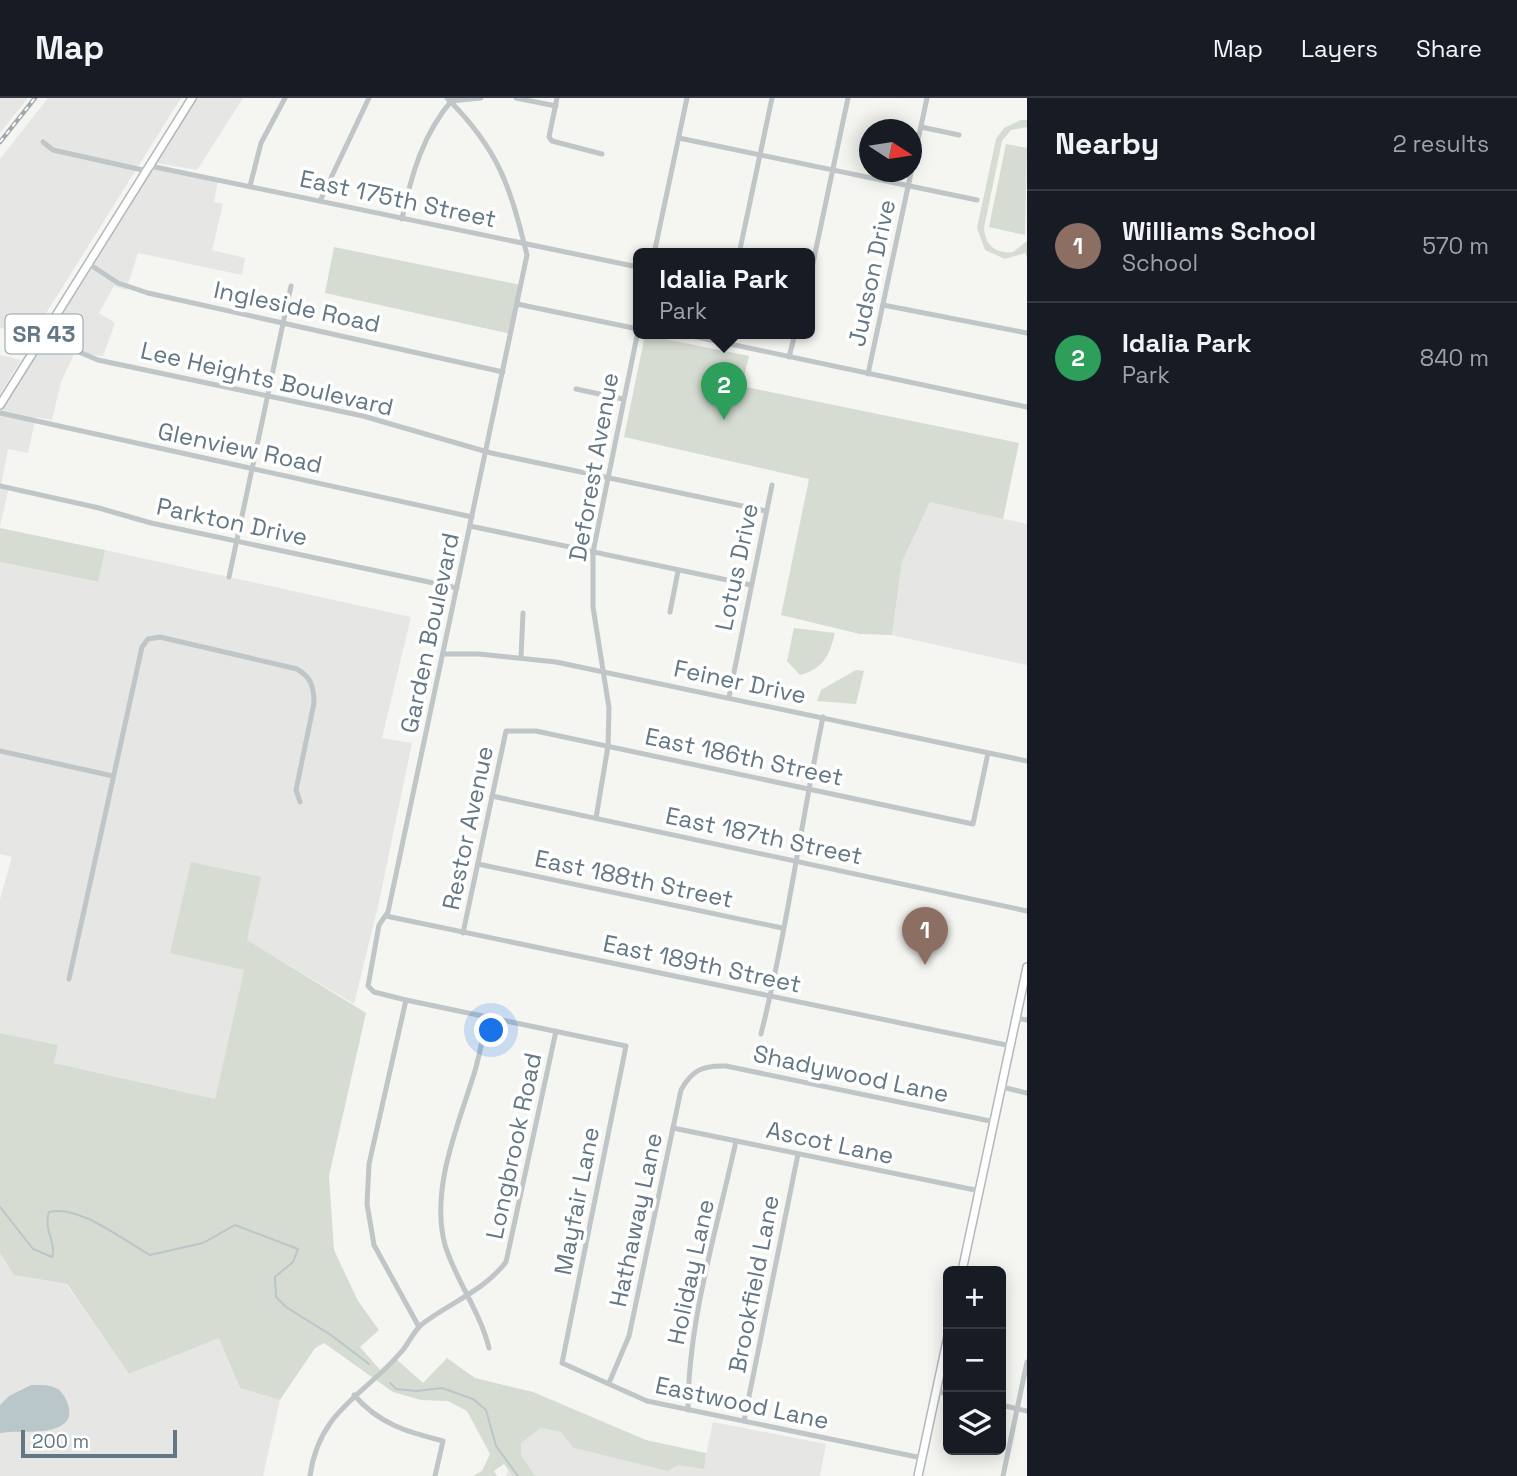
<!DOCTYPE html>
<meta charset="utf-8">
<style>
:root{--surface:#171b24;--page:#20242c;--text:#f1f3f6;--muted:#9ea1a6;--line:#363941;--accent:#ea3f1c}
body{margin:0;font-family:"Space Grotesk",sans-serif;background:var(--page);color:var(--text)}
.controls{position:absolute;right:21px;bottom:21px;display:grid;overflow:hidden;border-radius:10px;box-shadow:0 4px 18px #0003}
.controls button{width:63px;height:63px;display:grid;place-items:center;padding:0;border:0;border-bottom:2px solid var(--line);background:var(--surface);color:var(--text);font:35px sans-serif}
.compass{position:absolute;left:859px;top:21px;width:63px;height:63px;border-radius:50%;background:var(--surface);box-shadow:0 4px 18px #0003;rotate:102deg}
.scale{position:absolute;left:21px;bottom:18px;width:156px;box-sizing:border-box;padding-left:7px;border:4px solid #637784;border-top:0;font-size:19px;line-height:24px;white-space:nowrap;color:#637784;-webkit-text-stroke:5px #fff;paint-order:stroke}
.you{position:absolute;left:492px;top:933px;width:24px;height:24px;margin:-18px;border:5px solid #fff;border-radius:50%;background:#1a73e8;box-shadow:0 0 0 10px #1a73e833}
.badge{display:grid;place-items:center;width:46px;height:46px;border-radius:50%;background:var(--accent);color:#fff;font-size:23px;font-weight:700}
.pin{position:absolute;translate:-50% -58px;filter:drop-shadow(0 2px 4px #0008)}
.pin::after{content:'';position:absolute;top:37px;width:24px;height:21px;background:inherit;clip-path:polygon(0 0,100% 0,50% 100%)}
.popup{position:absolute;left:633px;top:150px;width:182px;height:91px;box-sizing:border-box;display:grid;place-content:center;border-radius:10px;background:var(--surface);filter:drop-shadow(0 2px 5px #0005);font-size:23px;white-space:nowrap;color:var(--muted)}
.popup b{font-size:26px;color:var(--text)}
.popup::after{content:'';position:absolute;left:50%;top:100%;margin-left:-14px;border:14px solid transparent;border-top-color:var(--surface)}
.list{margin:0;padding:0;list-style:none}
h2{display:flex;justify-content:space-between;align-items:center;height:91px;margin:0;padding:0 28px;font-size:30px}
h2 small{font-size:23px;font-weight:400;color:var(--muted)}
.list li{display:grid;grid-template-columns:46px 1fr auto;gap:21px;align-items:center;box-sizing:border-box;height:112px;padding:0 28px;border-top:2px solid var(--line)}
.list b{display:block;font-size:26px;white-space:nowrap}
.list p{margin:0;font-size:23px;white-space:nowrap;color:var(--muted)}
.list em{font-size:23px;font-style:normal;color:var(--muted)}
.icon{flex:none;width:38px;height:38px;fill:none;stroke:currentColor;stroke-width:2;stroke-linecap:round;stroke-linejoin:round}
.map{position:relative;flex:none;width:1027px;height:1378px;overflow:hidden}
header{display:flex;align-items:center;gap:42px;box-sizing:border-box;height:98px;padding:0 35px;background:var(--surface);border-bottom:2px solid var(--line)}
header strong{font-size:33px}
nav{display:flex;gap:38px;margin-inline-start:auto;font-size:24px}
main{display:flex}
aside{flex:1;background:var(--surface)}
.map>svg:first-child{display:block}
.built{fill:#e6e7e5}
.green{fill:#d6dcd2}
.water{fill:#b9c6ca}
.lines{fill:none;stroke-linecap:round;stroke-linejoin:round}
.stream{stroke:#b9c6ca;stroke-width:2}
.major-casing{stroke:#b3b8bc;stroke-width:10}
.minor{stroke:#c0c5c8;stroke-width:5}
.major{stroke:#fff;stroke-width:7}
.rail-casing{stroke:#a0a8ad;stroke-width:4.5}
.rail{stroke:#fff;stroke-width:2;stroke-dasharray:5;stroke-linecap:butt}
.labels{text-anchor:middle;stroke-width:7;stroke-linejoin:round;paint-order:stroke}
.shield{fill:#fff;stroke:#92a0a9;stroke-width:2}
.shield-label{font-size:23px;font-weight:bold;fill:#637784}
.street-label{font-size:24px;fill:#637784;stroke:#fff}
</style>
<header>
<strong>Map</strong>
<nav><a>Map</a><a>Layers</a><a>Share</a></nav>
</header>
<main>
<div class="map">
<svg width="1027" height="1378" viewBox="0 0 1027 1378">
<rect width="100%" height="100%" fill="#f5f5f1"/>
<!-- built -->
<g class="built">
<polygon points="0,0 28,0 0,35"/>
<polygon points="48,0 181,0 33,236 0,230 0,61"/>
<polygon points="196,0 243,0 197,72 156,65"/>
<polygon points="150,68 218,82 214,104 223,106 212,152 245,160 242,177 138,155 126,192 114,188 99,215 115,225 103,258 74,256 61,284 52,322 36,319 28,355 8,351 1,388 9,390 0,428 0,307"/>
<polygon points="0,257 21,262 0,296"/>
<polygon points="930,404 1027,426 1027,567 892,537 902,464"/>
<polygon points="105,452 411,519 382,640 412,645 379,804 354,906 246,842 191,764 244,872 215,1001 54,965 57,947 0,935 0,801 12,759 0,756 0,464 97,484"/>
<polygon points="0,1155 15,1177 66,1186 129,1276 219,1239 240,1290 280,1302 263,1378 0,1378"/>
<polygon points="527,1308 705,1362 713,1324 826,1346 820,1378 506,1378"/>
</g>
<!-- green -->
<g class="green">
<path d="M1021,22H1027V29L1011,32L1002,43L984,130C985,147 996,156 1013,154L1027,143V159L1025,155L1005,161L985,152L977,130L996,41L1004,30Z"/>
<polygon points="1006,46 1027,50 1025,137 989,129"/>
<polygon points="334,149 521,187 511,236 325,195"/>
<polygon points="645,237 749,258 742,288 746,289 1019,345 1003,421 930,404 902,464 892,537 860,536 781,517 809,381 624,339"/>
<polygon points="0,430 105,452 98,484 0,464"/>
<path d="M794,530L835,535C829,558 824,570 800,577L787,563Z"/>
<polygon points="856,572 864,573 856,606 817,603 821,592"/>
<polygon points="191,764 261,779 247,842 366,915 329,1078 334,1152 358,1203 379,1232 360,1249 381,1273 395,1260 423,1285 447,1260 475,1280 533,1294 646,1342 706,1355 704,1371 678,1367 668,1373 574,1350 561,1334 541,1330 521,1345 521,1357 535,1378 513,1378 504,1366 494,1373 497,1378 473,1378 482,1373 490,1356 467,1313 448,1303 421,1302 393,1294 324,1245 315,1250 280,1302 240,1290 219,1240 129,1276 67,1186 14,1177 0,1155 0,935 58,947 54,965 215,1001 244,872 170,855"/>
</g>
<!-- water -->
<path class="water" d="M31,1287C41,1287 49,1286 58,1291C66,1297 75,1317 65,1325C46,1339 21,1331 0,1335V1307L9,1298Z"/>
<g class="lines">
<!-- stream -->
<g class="stream">
<path d="M0,1109L33,1151L52,1159C57,1145 43,1132 49,1114C79,1106 124,1143 150,1157L203,1145L235,1127L298,1151L293,1164L275,1179L276,1199L286,1209L331,1237L369,1266"/>
<polyline points="390,1285 396,1291 417,1293 442,1290 473,1301 486,1312 496,1348 518,1378"/>
</g>
<defs>
<g id="major">
<polyline points="0,307 192,0"/>
<polyline points="962,1173 1027,869"/>
<polyline points="918,1378 948,1238"/>
</g>
</defs>
<!-- major casing -->
<use href="#major" class="major-casing"/>
<!-- minor -->
<g class="minor">
<path d="M447,0C499,52 510,88 527,157L388,814L379,827L368,888L374,894L406,902L626,948L562,1265L647,1303L922,1360"/>
<polyline points="516,0 556,8"/>
<polyline points="557,0 549,39 552,43 602,56"/>
<polyline points="450,3 481,0"/>
<polyline points="921,29 959,37"/>
<polyline points="679,40 977,102"/>
<polyline points="43,44 53,52 147,73"/>
<polyline points="150,68 638,169"/>
<polyline points="250,88 261,45 285,0"/>
<polyline points="320,103 369,0"/>
<path d="M402,121C411,78 423,34 454,0"/>
<polyline points="654,156 687,0"/>
<polyline points="739,156 772,0"/>
<polyline points="89,166 118,185 148,195 503,274"/>
<polyline points="810,179 848,0"/>
<polyline points="517,206 638,231"/>
<polyline points="883,207 1027,235"/>
<polyline points="45,234 67,249 98,262 363,318 491,355 766,413"/>
<polyline points="683,236 1027,309"/>
<polyline points="789,259 795,236"/>
<polyline points="868,276 927,0"/>
<polyline points="576,291 623,301"/>
<polyline points="0,315 472,419"/>
<polyline points="0,388 99,410 151,425 457,490"/>
<polyline points="470,428 751,487"/>
<polyline points="229,479 291,188"/>
<polyline points="670,514 678,473"/>
<polyline points="443,556 479,556 556,564 1027,663"/>
<polyline points="521,559 523,515"/>
<polyline points="729,599 772,387"/>
<polyline points="0,653 113,678"/>
<polyline points="492,698 1027,813"/>
<polyline points="596,720 608,648 609,610 593,509 593,454 638,233"/>
<polyline points="478,766 782,830"/>
<polyline points="386,818 1011,948"/>
<polyline points="463,835 506,633 536,633 973,726 988,655"/>
<path d="M69,881L142,549L148,541L160,539L297,571C311,579 314,589 314,605L296,692L300,704"/>
<polyline points="406,902 369,1066 367,1106 374,1147 419,1229"/>
<path d="M487,918C483,937 480,957 474,976C458,1028 430,1091 445,1147C456,1183 480,1213 489,1250"/>
<polyline points="1016,920 1027,922"/>
<path d="M761,936C787,832 801,725 823,619"/>
<polyline points="1002,989 1027,995"/>
<polyline points="673,1030 980,1093"/>
<path d="M609,1285L629,1238L681,992C692,972 703,967 726,968L995,1024"/>
<polyline points="936,1293 948,1296"/>
<path d="M354,1297C379,1326 407,1334 443,1343L435,1378"/>
<polyline points="1001,1307 1027,1313"/>
<path d="M688,1312C688,1222 717,1131 736,1043"/>
<polyline points="744,1323 798,1056"/>
<path d="M310,1378C319,1312 364,1298 402,1253C409,1245 413,1234 421,1227C449,1205 484,1193 506,1164L556,933"/>
<polyline points="1003,1378 1027,1264"/>
</g>
<!-- major -->
<use href="#major" class="major"/>
<defs>
<polyline id="rail" points="0,44 35,0"/>
</defs>
<!-- rail casing -->
<use href="#rail" class="rail-casing"/>
<!-- rail -->
<use href="#rail" class="rail"/>
</g>
<g class="labels">
<!-- shield labels -->
<rect class="shield" x="5.5" y="216.5" width="77" height="39" rx="5"/>
<g class="shield-label">
<text x="44" y="244">SR 43</text>
</g>
<!-- street labels -->
<g class="street-label">
<text transform="translate(398 101) rotate(12)" y="8">East 175th Street</text>
<text transform="translate(872 175) rotate(-78)" y="8">Judson Drive</text>
<text transform="translate(297 209) rotate(12)" y="8">Ingleside Road</text>
<text transform="translate(267 281) rotate(13)" y="8">Lee Heights Boulevard</text>
<text transform="translate(240 350) rotate(12)" y="8">Glenview Road</text>
<text transform="translate(594 369) rotate(-80)" y="8">Deforest Avenue</text>
<text transform="translate(232 424) rotate(12)" y="8">Parkton Drive</text>
<text transform="translate(737 469) rotate(-78)" y="8">Lotus Drive</text>
<text transform="translate(430 535) rotate(-78)" y="8">Garden Boulevard</text>
<text transform="translate(740 584) rotate(12)" y="8">Feiner Drive</text>
<text transform="translate(744 659) rotate(12)" y="8">East 186th Street</text>
<text transform="translate(468 730) rotate(-78)" y="8">Restor Avenue</text>
<text transform="translate(764 738) rotate(12)" y="8">East 187th Street</text>
<text transform="translate(634 781) rotate(12)" y="8">East 188th Street</text>
<text transform="translate(702 866) rotate(12)" y="8">East 189th Street</text>
<text transform="translate(851 976) rotate(12)" y="8">Shadywood Lane</text>
<text transform="translate(830 1045) rotate(12)" y="8">Ascot Lane</text>
<text transform="translate(514 1048) rotate(-78)" y="8">Longbrook Road</text>
<text transform="translate(577 1103) rotate(-79)" y="8">Mayfair Lane</text>
<text transform="translate(636 1122) rotate(-78)" y="8">Hathaway Lane</text>
<text transform="translate(691 1174) rotate(-78)" y="8">Holiday Lane</text>
<text transform="translate(754 1186) rotate(-79)" y="8">Brookfield Lane</text>
<text transform="translate(742 1305) rotate(12)" y="8">Eastwood Lane</text>
</g>
</g>
</svg>
<div class="controls">
<button>+</button>
<button>−</button>
<button><svg class="icon" aria-label="layers" viewBox="0 0 24 24"><path d="M12 4l9 5-9 5-9-5zM3 14l9 5 9-5"/></svg></button>
</div>
<svg class="compass" viewBox="-18 -18 36 36"><path d="M0-13l5 13h-10z" fill="#e53935"/><path d="M0 13l5-13h-10z" fill="#9ea1a6"/></svg>
<div class="scale">200 m</div>
<div class="you"></div>
<div class="pin badge" style="left:925px;top:867px;background:#8d6e63">1</div>
<div class="pin badge" style="left:724px;top:322px;background:#2e9e5b">2</div>
<div class="popup"><b>Idalia Park</b>Park</div>
</div>
<aside>
<h2>Nearby<small>2 results</small></h2>
<ul class="list">
<li><span class="badge" style="background:#8d6e63">1</span><div><b>Williams School</b><p>School</p></div><em>570 m</em></li>
<li><span class="badge" style="background:#2e9e5b">2</span><div><b>Idalia Park</b><p>Park</p></div><em>840 m</em></li>
</ul>
</aside>
</main>
